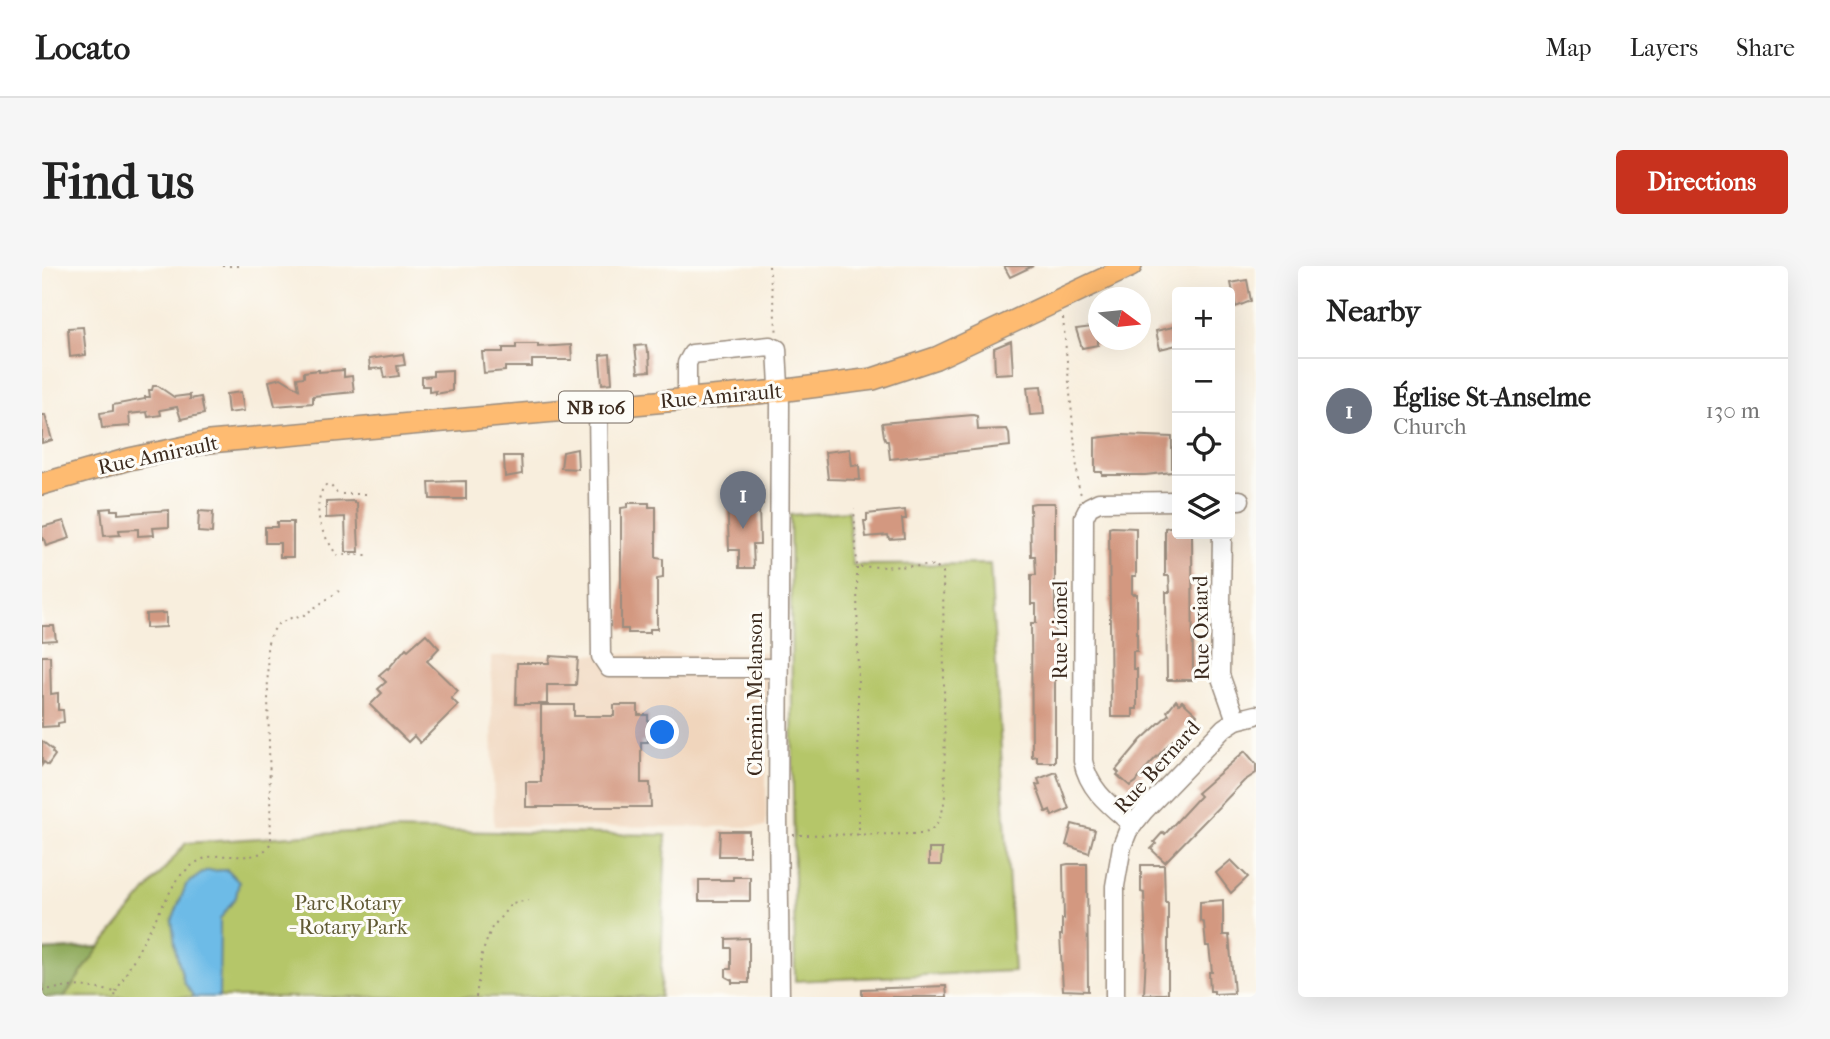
<!DOCTYPE html>
<meta charset="utf-8">
<style>
:root{--surface:#fff;--page:#f6f6f6;--text:#222;--muted:#767676;--line:#e0e0e0;--accent:#c8321e}
body{margin:0;font-family:"IM FELL French Canon",serif;background:var(--page);color:var(--text)}
.controls{position:absolute;right:21px;top:21px;display:grid;overflow:hidden;border-radius:7px;box-shadow:0 7px 28px #0002}
.controls button{width:63px;height:63px;display:grid;place-items:center;padding:0;border:0;border-bottom:2px solid var(--line);background:var(--surface);color:var(--text);font:35px sans-serif}
.compass{position:absolute;left:1046px;top:21px;width:63px;height:63px;border-radius:50%;background:var(--surface);box-shadow:0 7px 28px #0002;rotate:105deg}
.you{position:absolute;left:621px;top:467px;width:24px;height:24px;margin:-18px;border:5px solid #fff;border-radius:50%;background:#1a73e8;box-shadow:0 0 0 10px #1a73e833}
.badge{display:grid;place-items:center;width:46px;height:46px;border-radius:50%;background:var(--accent);color:#fff;font-size:23px;font-weight:700}
.pin{position:absolute;translate:-50% -58px;filter:drop-shadow(0 2px 4px #0008)}
.pin::after{content:'';position:absolute;top:37px;width:24px;height:21px;background:inherit;clip-path:polygon(0 0,100% 0,50% 100%)}
.list{margin:0;padding:0;list-style:none}
h2{display:flex;justify-content:space-between;align-items:center;height:91px;margin:0;padding:0 28px;font-size:30px}
h2 small{font-size:23px;font-weight:400;color:var(--muted)}
.list li{display:grid;grid-template-columns:46px 1fr auto;gap:21px;align-items:center;box-sizing:border-box;height:105px;padding:0 28px;border-top:2px solid var(--line)}
.list b{display:block;font-size:26px;white-space:nowrap}
.list p{margin:0;font-size:23px;white-space:nowrap;color:var(--muted)}
.list em{font-size:23px;font-style:normal;color:var(--muted)}
.icon{flex:none;width:38px;height:38px;fill:none;stroke:currentColor;stroke-width:2;stroke-linecap:round;stroke-linejoin:round}
.map{position:relative;flex:none;width:1214px;height:731px;overflow:hidden;border-radius:7px}
header{display:flex;align-items:center;gap:42px;box-sizing:border-box;height:98px;padding:0 35px;background:var(--surface);border-bottom:2px solid var(--line)}
header strong{font-size:33px}
nav{display:flex;gap:38px;margin-inline-start:auto;font-size:24px}
.intro{display:flex;align-items:center;justify-content:space-between;box-sizing:border-box;height:168px;padding:0 42px}
h1{margin:0;font-size:49px}
.button{padding:18px 32px;border-radius:7px;background:var(--accent);color:#fff;font-size:24px;font-weight:700}
main{display:flex;gap:42px;padding:0 42px}
aside{flex:1;background:var(--surface);border-radius:7px;box-shadow:0 7px 28px #0002}
.map>svg:first-child{display:block}
.built{fill:#f0d5bc}
.green{fill:#b5c669;stroke:#787844;stroke-width:2}
.forest{fill:#90ab5d;stroke:#666a3e;stroke-width:2}
.water{fill:#6dbbe7;stroke:#547282;stroke-width:2}
.building{fill:#d39880}
.lines{fill:none;stroke-linecap:round;stroke-linejoin:round}
.minor-casing{stroke:#9a8c7e;stroke-width:21}
.major-casing{stroke:#9a8c7e;stroke-width:24}
.path{stroke:#9a8c7e;stroke-width:2;stroke-dasharray:2 5;stroke-linecap:butt}
.minor{stroke:#fff;stroke-width:18}
.major{stroke:#febb71;stroke-width:21}
.labels{text-anchor:middle;stroke-width:6;stroke-linejoin:round;paint-order:stroke}
.shield{fill:#fdfcf7;stroke:#75695f;stroke-width:2}
.shield-label{font-size:19px;font-weight:bold;fill:#3b2a1e}
.street-label{font-size:21px;fill:#3b2a1e;stroke:#fdfcf7}
.park-label{font-size:21px;fill:#605934;stroke:#fdfcf7}
</style>
<header>
<strong>Locato</strong>
<nav><a>Map</a><a>Layers</a><a>Share</a></nav>
</header>
<div class="intro"><h1>Find us</h1><a class="button">Directions</a></div>
<main>
<div class="map">
<svg width="1214" height="731" viewBox="0 0 1214 731">
<rect width="100%" height="100%" fill="#fdfcf7"/>
<filter id="ink" filterUnits="userSpaceOnUse"><feTurbulence type="fractalNoise" baseFrequency=".0143" numOctaves="2"/><feDisplacementMap in="SourceGraphic" scale="14" xChannelSelector="R" yChannelSelector="G"/><feConvolveMatrix kernelMatrix="1 2 1 2 8 2 1 2 1" color-interpolation-filters="sRGB"/></filter>
<filter id="wash" filterUnits="userSpaceOnUse"><feTurbulence type="fractalNoise" baseFrequency=".00686" numOctaves="4" result="noise"/><feDisplacementMap in="SourceGraphic" scale="28" xChannelSelector="R" yChannelSelector="G"/><feGaussianBlur stdDeviation="1.57" result="paint"/><feColorMatrix in="noise" values="0 0 0 0 0 0 0 0 0 0 0 0 0 0 0 0 0 1.4 0 .05"/><feComposite in="paint" operator="in"/></filter>
<g filter="url(#wash)">
<rect width="100%" height="100%" fill="#f8eedd"/>
<!-- built -->
<polygon class="built" points="725,386 724,561 452,560 449,390"/>
<!-- green -->
<g class="green">
<polygon points="806,245 811,299 948,298 972,705 753,715 748,249"/>
<polygon points="339,564 624,569 618,731 0,731 0,685 58,681 144,577"/>
</g>
<!-- forest -->
<polygon class="forest" points="58,681 22,731 0,731 0,685"/>
<!-- water -->
<polygon class="water" points="185,604 197,616 194,631 178,653 177,731 152,731 142,716 134,686 130,655 144,619 163,605"/>
<g id="blocks">
<!-- building -->
<g class="building">
<polygon points="962,0 991,0 968,11"/>
<polygon points="1205,14 1209,35 1194,41 1189,17"/>
<polygon points="1135,60 1135,79 1118,83 1114,65"/>
<polygon points="41,61 44,89 28,91 26,62"/>
<polygon points="1050,61 1051,67 1056,66 1056,79 1040,82 1034,63"/>
<polygon points="969,75 971,107 953,108 952,82"/>
<polygon points="474,78 496,78 496,81 529,79 530,94 490,94 490,101 463,101 463,105 442,107 440,86 461,86 461,82 474,82"/>
<polygon points="604,79 605,86 607,86 608,105 596,106 593,80"/>
<polygon points="361,88 363,99 355,100 357,110 343,112 341,102 328,103 327,93"/>
<polygon points="568,88 570,117 560,118 558,92 558,89"/>
<polygon points="277,104 277,106 302,104 302,111 310,110 312,126 271,130 271,137 233,140 227,115 239,112 257,123 255,112 262,111 262,106"/>
<polygon points="410,104 410,125 394,128 394,125 387,126 387,120 380,120 380,111 391,110 391,105"/>
<polygon points="111,120 116,120 132,131 148,129 148,133 159,131 162,148 139,153 135,141 118,144 119,149 106,151 105,146 87,148 88,160 60,162 58,147 71,145 71,139 103,133 103,131 108,131 107,124 110,124"/>
<polygon points="999,120 1002,148 988,149 985,121"/>
<polygon points="199,126 202,145 186,147 184,128"/>
<polygon points="0,149 3,149 10,174 0,177"/>
<polygon points="931,149 935,150 936,164 965,163 967,167 968,180 848,193 846,175 844,175 842,170 840,157"/>
<polygon points="1079,169 1130,171 1130,206 1103,209 1060,209 1060,206 1053,206 1053,172"/>
<polygon points="535,183 536,203 519,202 521,186"/>
<polygon points="808,183 810,200 817,199 818,214 786,213 783,186"/>
<polygon points="462,190 479,190 480,208 463,211"/>
<polygon points="424,215 424,233 388,233 387,216"/>
<polygon points="685,225 694,225 694,227 721,225 721,238 717,238 718,278 711,278 712,302 697,302 697,284 687,284"/>
<polygon points="312,235 312,237 315,237 317,286 304,286 303,251 284,252 284,236"/>
<polygon points="586,237 607,237 607,241 614,241 614,292 621,293 621,312 615,313 615,363 608,363 608,367 586,367 586,363 579,363 579,242 586,241"/>
<polygon points="993,237 1012,237 1013,239 1013,496 995,496 995,490 990,491 989,357 994,357 994,338 989,338 989,309 994,309 993,290 989,290 988,238"/>
<polygon points="69,242 69,244 76,244 76,248 127,244 127,261 111,262 112,269 96,270 96,263 77,264 78,269 62,270 59,243"/>
<polygon points="863,244 864,253 860,253 862,272 847,273 846,269 824,271 822,255 825,255 825,248"/>
<polygon points="157,245 171,246 170,267 156,266"/>
<polygon points="22,255 28,272 4,280 2,273 0,274 0,261"/>
<polygon points="235,256 251,256 251,291 238,291 238,277 223,277 223,261 235,261"/>
<polygon points="1070,261 1094,262 1094,310 1090,310 1090,328 1095,328 1095,385 1091,385 1091,403 1095,403 1095,443 1091,443 1091,451 1069,451 1067,262"/>
<polygon points="1127,261 1135,261 1135,268 1150,268 1151,414 1125,414 1124,326 1128,326 1127,310 1123,310 1123,262"/>
<polygon points="124,347 124,361 104,362 104,348"/>
<polygon points="0,360 12,360 14,374 0,375"/>
<polygon points="384,368 397,382 385,395 416,425 409,432 416,439 378,477 372,470 366,476 328,439 340,427 336,423 344,416 337,409 345,402 346,403 364,382 366,384"/>
<polygon points="0,390 8,390 9,428 16,427 16,444 21,444 22,456 16,457 16,460 0,461"/>
<polygon points="508,390 536,392 534,419 505,419 505,438 474,438 475,397 507,397"/>
<polygon points="1134,434 1137,438 1140,435 1155,449 1107,499 1094,516 1088,520 1075,509 1077,507 1074,504 1099,474 1127,448 1125,445"/>
<polygon points="499,439 532,439 532,450 572,450 572,439 596,439 596,449 606,449 606,476 599,476 599,517 608,517 609,541 484,541 484,516 499,516"/>
<polygon points="0,475 11,484 10,486 13,489 6,499 2,496 0,499"/>
<polygon points="1203,485 1214,498 1214,507 1202,515 1123,596 1109,583 1114,578 1112,576 1121,566 1123,568 1158,530 1155,527"/>
<polygon points="1014,506 1027,543 1010,550 1008,544 1004,546 994,519 998,518 996,513"/>
<polygon points="1030,558 1053,564 1047,587 1024,579"/>
<polygon points="678,565 707,565 707,590 677,590"/>
<polygon points="887,583 900,583 899,599 887,599"/>
<polygon points="1189,594 1206,611 1189,627 1174,607"/>
<polygon points="1026,598 1045,598 1046,725 1021,724 1018,669 1020,669 1020,653 1022,653 1021,599"/>
<polygon points="1099,599 1122,599 1123,636 1126,636 1126,727 1123,728 1102,728 1104,688 1102,627 1099,626"/>
<polygon points="691,611 708,611 708,635 657,635 657,614 691,614"/>
<polygon points="1181,634 1181,669 1187,669 1192,727 1172,728 1172,725 1168,725 1167,706 1170,706 1167,680 1164,680 1162,657 1158,655 1158,636"/>
<polygon points="707,672 707,717 690,717 690,714 684,711 684,703 689,703 689,682 684,682 684,673"/>
<polygon points="904,720 905,731 820,731 820,723"/>
</g>
</g>
</g>
<g filter="url(#ink)">
<use href="#blocks" fill-opacity="0" stroke="#9a8c7e" stroke-width="2"/>
<g class="lines">
<defs>
<g id="minor">
<polyline points="645,133 645,97 650,88 728,80 735,83 738,138 736,551 738,731"/>
<polyline points="556,141 559,390 567,402 736,402"/>
<polyline points="1188,234 1198,234"/>
<polyline points="1180,268 1178,409 1194,454"/>
<path d="M1091,559C1069,540 1047,525 1041,495L1042,251L1047,241L1057,236L1135,235"/>
<polyline points="1073,731 1073,620 1080,580 1086,565 1102,545 1182,462 1194,454 1214,449"/>
</g>
<polyline id="major" points="0,218 87,193 167,176 737,125 831,113 894,92 1089,0"/>
</defs>
<!-- minor casing -->
<use href="#minor" class="minor-casing"/>
<!-- major casing -->
<use href="#major" class="major-casing"/>
<!-- path -->
<g class="path">
<polyline points="180,0 200,0"/>
<polyline points="727,0 735,68"/>
<polyline points="1021,52 1037,224 1040,230"/>
<path d="M323,228H296L289,220L284,219C274,229 275,251 280,263C283,272 290,280 294,289H325"/>
<polyline points="1192,248 1192,260"/>
<polyline points="815,302 817,569"/>
<path d="M751,569L881,568C898,561 901,547 903,529L901,306L892,300L815,301L812,243"/>
<polyline points="0,724 39,720 74,726 73,731"/>
<path d="M74,726L135,613C145,603 153,595 167,591C189,586 218,599 229,576L225,380L229,368L236,358L249,352L259,351L297,325"/>
<polyline points="434,731 440,688 449,663 470,637 487,634"/>
</g>
<!-- minor -->
<use href="#minor" class="minor"/>
<!-- major -->
<use href="#major" class="major"/>
</g>
</g>
<g class="labels">
<!-- shield labels -->
<rect class="shield" x="517" y="125.5" width="74" height="31" rx="5"/>
<g class="shield-label">
<text x="554" y="148">NB 106</text>
</g>
<!-- street labels -->
<g class="street-label">
<text transform="translate(679 130) rotate(-5)" y="7">Rue Amirault</text>
<text transform="translate(116 189) rotate(-12)" y="7">Rue Amirault</text>
<text transform="translate(1159 362) rotate(-91)" y="7">Rue Oxiard</text>
<text transform="translate(1018 364) rotate(-90)" y="7">Rue Lionel</text>
<text transform="translate(713 428) rotate(-90)" y="7">Chemin Melanson</text>
<text transform="translate(1115 501) rotate(-48)" y="7">Rue Bernard</text>
</g>
<!-- park labels -->
<g class="park-label">
<text x="306" y="644">Parc Rotary<tspan x="306" dy="24">- Rotary Park</tspan></text>
</g>
</g>
</svg>
<div class="controls">
<button>+</button>
<button>−</button>
<button><svg class="icon" aria-label="locate" viewBox="0 0 24 24"><circle cx="12" cy="12" r="6"/><path d="M12 2v4M12 18v4M2 12h4M18 12h4"/></svg></button>
<button><svg class="icon" aria-label="layers" viewBox="0 0 24 24"><path d="M12 4l9 5-9 5-9-5zM3 14l9 5 9-5"/></svg></button>
</div>
<svg class="compass" viewBox="-18 -18 36 36"><path d="M0-13l5 13h-10z" fill="#e53935"/><path d="M0 13l5-13h-10z" fill="#767676"/></svg>
<div class="you"></div>
<div class="pin badge" style="left:701px;top:263px;background:#6b7280">1</div>
</div>
<aside>
<h2>Nearby<small></small></h2>
<ul class="list">
<li><span class="badge" style="background:#6b7280">1</span><div><b>Église St-Anselme</b><p>Church</p></div><em>130 m</em></li>
</ul>
</aside>
</main>
